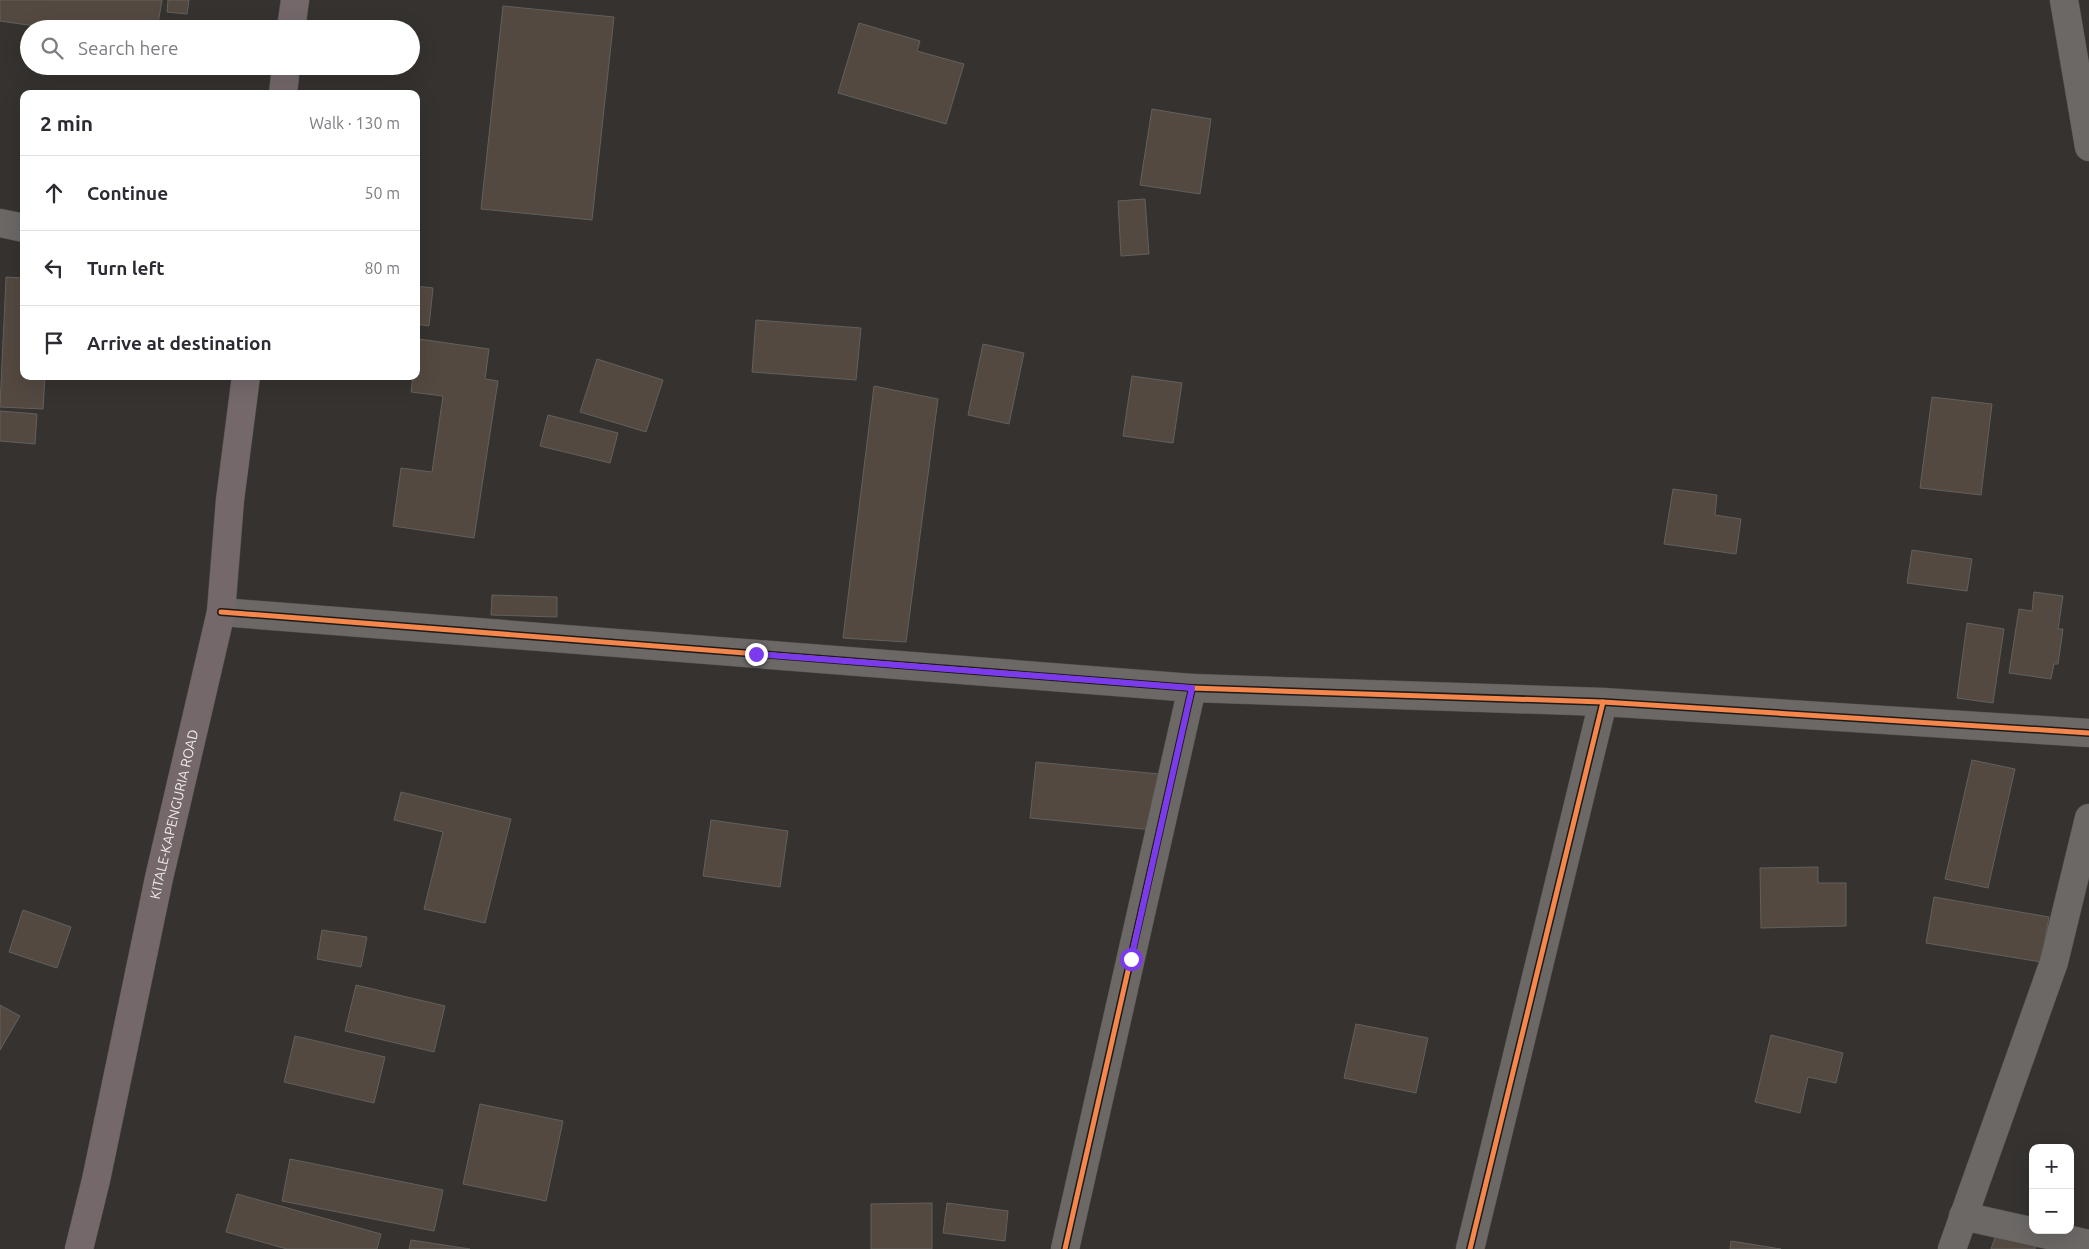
<!DOCTYPE html>
<meta charset="utf-8">
<style>
:root{--surface:#fff;--page:#f7f7f7;--text:#2b2b33;--muted:#7c7c81;--line:#e1e1e2}
body{margin:0;font-family:Ubuntu,sans-serif;background:var(--page);color:var(--text)}
.controls{position:absolute;right:15px;bottom:15px;display:grid;overflow:hidden;border-radius:10px;box-shadow:0 5px 20px #0002}
.controls button{width:45px;height:45px;display:grid;place-items:center;padding:0;border:0;border-bottom:1px solid var(--line);background:var(--surface);color:var(--text);font:25px sans-serif}
.stop{position:absolute;width:15px;height:15px;margin:-11px;border:4px solid #7c3aed;border-radius:50%;background:#fff}
.stop.end{background:#7c3aed;border-color:#fff;box-shadow:0 1px 5px #0008}
.list{margin:0;padding:0;list-style:none}
h2{display:flex;justify-content:space-between;align-items:center;height:65px;margin:0;padding:0 20px;font-size:21px}
h2 small{font-size:16px;font-weight:400;color:var(--muted)}
.list li{display:grid;grid-template-columns:32px 1fr auto;gap:15px;align-items:center;box-sizing:border-box;height:75px;padding:0 20px;border-top:1px solid var(--line)}
.list b{display:block;font-size:19px;white-space:nowrap}
.list em{font-size:16px;font-style:normal;color:var(--muted)}
.icon{flex:none;width:28px;height:28px;fill:none;stroke:currentColor;stroke-width:2;stroke-linecap:round;stroke-linejoin:round}
.map{position:relative;flex:none;width:2089px;height:1249px;overflow:hidden}
.search{position:absolute;background:var(--surface);box-shadow:0 5px 20px #0002;left:20px;top:20px;width:400px;height:55px;display:flex;align-items:center;gap:12px;box-sizing:border-box;padding:0 18px;border-radius:28px;color:var(--muted);font-size:19px}
.panel{position:absolute;background:var(--surface);box-shadow:0 5px 20px #0002;left:20px;top:90px;width:400px;height:290px;border-radius:10px}
.map>svg:first-child{display:block}
.building{fill:#534940;stroke:#62605d}
.lines{fill:none;stroke-linecap:round;stroke-linejoin:round}
.minor-casing{stroke:#53514e;stroke-width:29}
.highway-casing{stroke:#53514e;stroke-width:29}
.minor{stroke:#6b6866;stroke-width:28}
.highway{stroke:#74686b;stroke-width:28}
.cycleway-casing{stroke:#1d1a18;stroke-width:8}
.cycleway{stroke:#f5874c;stroke-width:5}
.route{stroke:#7c3aed;stroke-width:6}
.labels{text-anchor:middle;stroke-width:4.5;stroke-linejoin:round;paint-order:stroke}
.street-label{font-size:14px;fill:#f0ebe8;stroke:#1d1a18}
</style>
<div class="map">
<svg width="2089" height="1249" viewBox="0 0 2089 1249">
<rect width="100%" height="100%" fill="#35322f"/>
<!-- building -->
<g class="building">
<polygon points="0,0 162,0 157,29 56,29 0,21"/>
<polygon points="168,0 189,0 187,14 167,12"/>
<polygon points="503,6 614,17 592,220 481,209"/>
<polygon points="859,23 920,41 917,51 964,64 946,124 838,93"/>
<polygon points="1152,109 1211,119 1200,194 1140,185"/>
<polygon points="1145,199 1149,254 1121,256 1118,201"/>
<polygon points="6,277 24,278 24,376 45,376 43,409 0,407"/>
<polygon points="416,286 433,288 429,326 416,324"/>
<polygon points="756,320 861,328 856,380 752,372"/>
<polygon points="419,339 489,349 485,379 498,381 474,538 393,526 401,468 432,472 443,396 411,392 413,376 416,376"/>
<polygon points="983,344 1024,353 1009,424 968,415"/>
<polygon points="597,359 663,380 646,432 580,412"/>
<polygon points="1132,376 1182,383 1173,443 1123,436"/>
<polygon points="874,386 938,399 906,642 843,638"/>
<polygon points="1932,397 1992,404 1981,495 1920,488"/>
<polygon points="0,411 37,414 35,444 0,441"/>
<polygon points="548,415 618,433 610,463 540,446"/>
<polygon points="1673,489 1717,495 1715,515 1741,519 1736,554 1664,544"/>
<polygon points="1912,550 1972,559 1967,591 1907,583"/>
<polygon points="2034,592 2063,596 2058,629 2063,629 2058,664 2054,664 2051,679 2009,673 2019,609 2032,611"/>
<polygon points="492,595 557,597 557,617 491,615"/>
<polygon points="1967,623 2004,629 1993,703 1957,698"/>
<polygon points="1972,760 2015,769 1988,888 1945,879"/>
<polygon points="1036,762 1159,774 1153,830 1030,818"/>
<polygon points="401,792 511,819 485,923 424,909 443,832 394,820"/>
<polygon points="711,820 788,831 780,887 703,876"/>
<polygon points="1818,867 1818,883 1846,883 1846,926 1761,928 1760,868"/>
<polygon points="1934,897 2049,917 2041,962 1926,943"/>
<polygon points="23,910 71,927 57,968 9,952"/>
<polygon points="322,930 367,937 361,967 317,959"/>
<polygon points="356,985 445,1006 434,1052 345,1031"/>
<polygon points="0,1005 20,1016 0,1050"/>
<polygon points="1356,1024 1428,1038 1416,1093 1344,1078"/>
<polygon points="1771,1035 1843,1053 1836,1083 1808,1077 1800,1113 1755,1102"/>
<polygon points="295,1036 385,1057 374,1103 284,1082"/>
<polygon points="480,1104 563,1121 546,1201 463,1184"/>
<polygon points="290,1159 443,1190 434,1231 282,1201"/>
<polygon points="237,1194 381,1234 377,1249 287,1249 226,1232"/>
<polygon points="932,1203 932,1249 871,1249 871,1204"/>
<polygon points="947,1203 1008,1211 1005,1241 943,1233"/>
<polygon points="1997,1232 2036,1245 2035,1249 1991,1249"/>
<polygon points="411,1240 470,1249 409,1249"/>
<polygon points="1731,1241 1781,1249 1730,1249"/>
</g>
<g class="lines">
<defs>
<g id="minor">
<polyline points="2064,0 2089,147"/>
<polyline points="0,223 24,228"/>
<polyline points="221,612 1192,688"/>
<polyline points="1963,1216 2089,1244"/>
<polyline points="1065,1249 1192,688 1603,702 2089,733"/>
<polyline points="1470,1249 1603,702"/>
<polyline points="1952,1249 2054,962 2089,818"/>
</g>
<g id="highway">
<polyline points="291,29 295,0"/>
<polyline points="283,94 286,66"/>
<path id="s1" d="M79,1249L96,1180L159,878L221,612L230,500L246,376"/>
</g>
</defs>
<!-- minor casing -->
<use href="#minor" class="minor-casing"/>
<!-- highway casing -->
<use href="#highway" class="highway-casing"/>
<!-- minor -->
<use href="#minor" class="minor"/>
<!-- highway -->
<use href="#highway" class="highway"/>
<defs>
<g id="cycleway">
<polyline points="221,612 1192,688"/>
<polyline points="1065,1249 1192,688 1603,702 2089,733"/>
<polyline points="1470,1249 1603,702"/>
</g>
</defs>
<!-- cycleway casing -->
<use href="#cycleway" class="cycleway-casing"/>
<!-- cycleway -->
<use href="#cycleway" class="cycleway"/>
</g>
<g class="lines">
<!-- route -->
<polyline class="route" points="756,654 1192,688 1131,959"/>
</g>
<g class="labels">
<!-- street labels -->
<g class="street-label">
<text dy="5" stroke="none"><textPath href="#s1" startOffset="445">KITALE-KAPENGURIA ROAD</textPath></text>
</g>
</g>
</svg>
<div class="controls">
<button>+</button>
<button>−</button>
</div>
<div class="stop" style="left:1131px;top:959px"></div>
<div class="stop end" style="left:756px;top:654px"></div>
<div class="search"><svg class="icon" aria-label="search" viewBox="0 0 24 24"><circle cx="10" cy="10" r="6"/><path d="M15 15l6 6"/></svg>Search here</div>
<section class="panel">
<h2>2 min<small>Walk · 130 m</small></h2>
<ul class="list">
<li><svg class="icon" aria-label="ahead" viewBox="0 0 24 24"><path d="M12 20V5M6 11l6-6 6 6"/></svg><div><b>Continue</b></div><em>50 m</em></li>
<li><svg class="icon" aria-label="left" viewBox="0 0 24 24"><path d="M17 20v-9H6M10 6l-5 5 5 5"/></svg><div><b>Turn left</b></div><em>80 m</em></li>
<li><svg class="icon" aria-label="arrive" viewBox="0 0 24 24"><path d="M6 21V4h12l-3 4 3 4H6"/></svg><div><b>Arrive at destination</b></div></li>
</ul>
</section>
</div>
